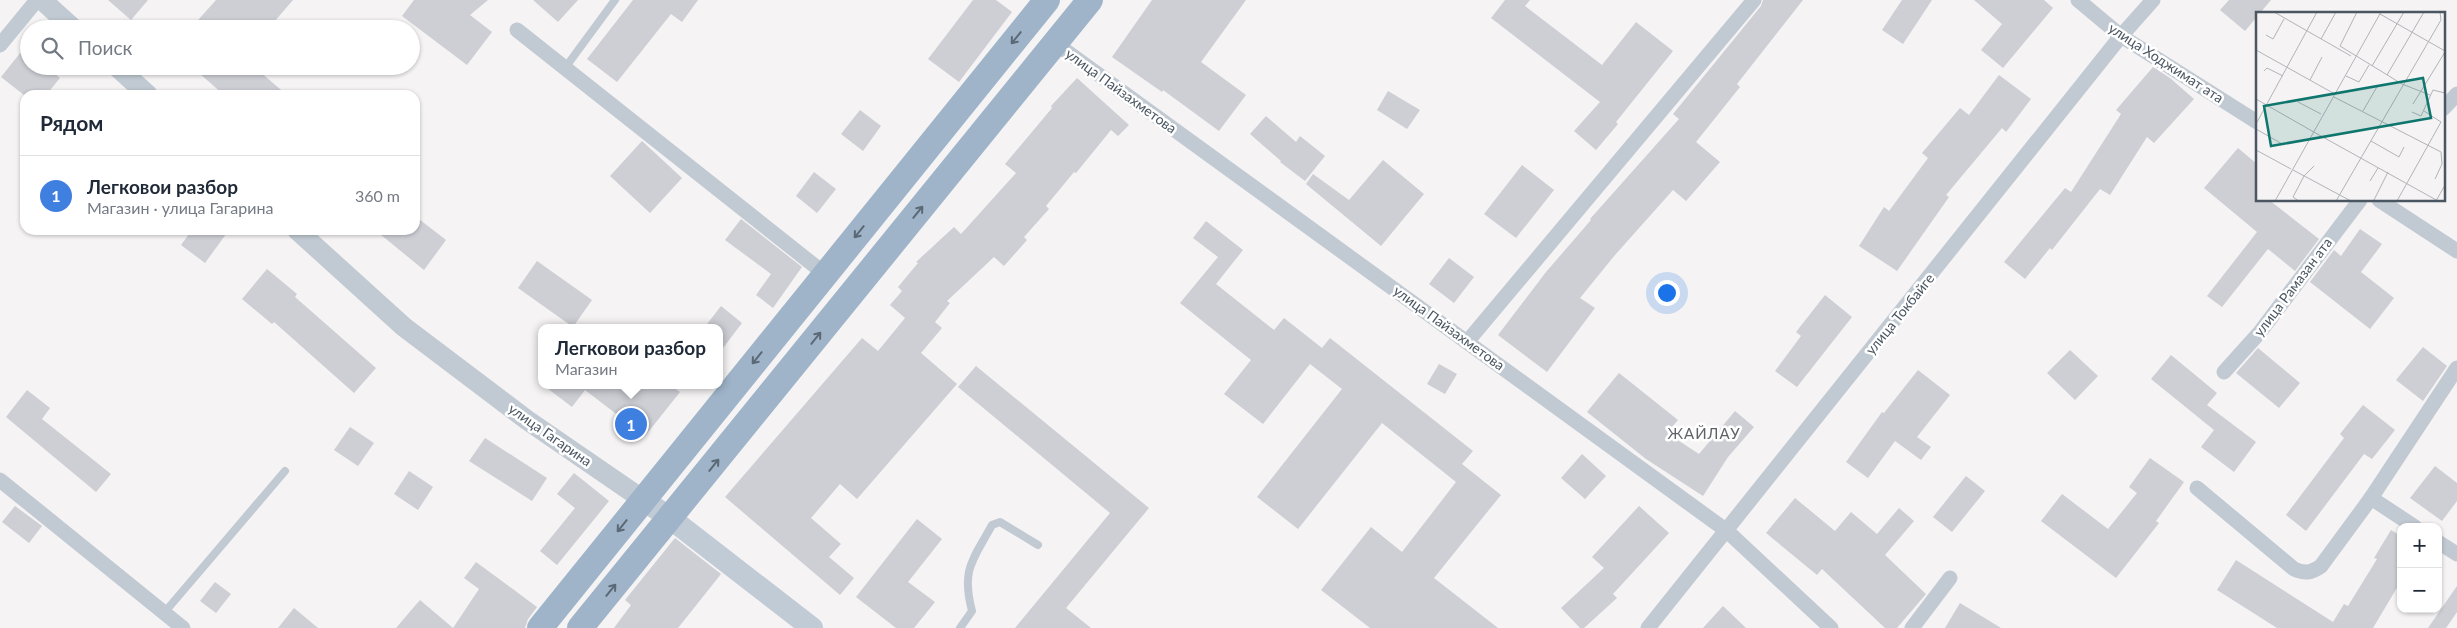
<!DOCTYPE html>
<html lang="ru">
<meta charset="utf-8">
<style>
:root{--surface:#fff;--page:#f6f6f7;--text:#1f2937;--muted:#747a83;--line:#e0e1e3;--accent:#db2777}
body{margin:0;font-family:Lato,sans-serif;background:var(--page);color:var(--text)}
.controls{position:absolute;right:15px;bottom:15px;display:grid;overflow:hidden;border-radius:10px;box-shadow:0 1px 4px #0004}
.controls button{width:45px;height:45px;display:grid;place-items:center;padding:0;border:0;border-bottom:1px solid var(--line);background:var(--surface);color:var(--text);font:25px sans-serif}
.you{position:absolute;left:1666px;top:292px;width:18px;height:18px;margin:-12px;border:4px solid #fff;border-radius:50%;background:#1a73e8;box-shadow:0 0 0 8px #1a73e833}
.badge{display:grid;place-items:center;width:32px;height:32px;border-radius:50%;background:var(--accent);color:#fff;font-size:16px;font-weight:700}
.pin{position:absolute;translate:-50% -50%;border:2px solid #fff;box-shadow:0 1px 5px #0006}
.popup{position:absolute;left:538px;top:324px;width:185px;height:65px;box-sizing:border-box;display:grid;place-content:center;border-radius:10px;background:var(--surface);filter:drop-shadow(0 1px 4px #0005);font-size:16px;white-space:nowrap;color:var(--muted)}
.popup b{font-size:19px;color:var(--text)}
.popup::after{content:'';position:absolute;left:50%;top:100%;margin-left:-10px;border:10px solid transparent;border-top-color:var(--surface)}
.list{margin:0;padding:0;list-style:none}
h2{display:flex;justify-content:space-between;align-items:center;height:65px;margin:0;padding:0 20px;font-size:21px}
h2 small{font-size:16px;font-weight:400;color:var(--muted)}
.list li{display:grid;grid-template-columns:32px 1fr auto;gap:15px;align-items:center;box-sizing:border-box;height:80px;padding:0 20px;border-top:1px solid var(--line)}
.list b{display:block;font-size:19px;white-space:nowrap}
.list p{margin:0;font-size:16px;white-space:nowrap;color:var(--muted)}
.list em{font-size:16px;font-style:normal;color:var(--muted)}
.icon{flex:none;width:28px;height:28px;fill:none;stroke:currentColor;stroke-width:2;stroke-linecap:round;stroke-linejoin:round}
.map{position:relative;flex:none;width:2457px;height:628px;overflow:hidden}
.search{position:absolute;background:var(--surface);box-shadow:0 1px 4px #0004;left:20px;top:20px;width:400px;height:55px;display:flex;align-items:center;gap:12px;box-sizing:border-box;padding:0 18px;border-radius:28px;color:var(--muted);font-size:19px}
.panel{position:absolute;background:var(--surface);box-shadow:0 1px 4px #0004;left:20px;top:90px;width:400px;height:145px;border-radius:15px}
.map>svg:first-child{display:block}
.building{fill:#cdcfd5}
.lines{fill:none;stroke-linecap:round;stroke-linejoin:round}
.service{stroke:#c1cad2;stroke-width:8}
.minor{stroke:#c1cad2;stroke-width:15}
.tertiary{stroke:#c1cad2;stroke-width:20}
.secondary{stroke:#c1cbd6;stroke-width:22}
.trunk{stroke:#9fb4c9;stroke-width:26}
.oneway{stroke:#5b6976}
.labels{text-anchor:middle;stroke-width:5;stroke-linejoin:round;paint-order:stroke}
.street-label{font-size:14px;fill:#4a5661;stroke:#fff}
.neighbourhood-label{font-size:15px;letter-spacing:1px;fill:#5f6368;stroke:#fff}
.inset-road{fill:none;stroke:#b1b4b9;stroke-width:1}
.view{fill:#0f766e;fill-opacity:0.15;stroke:#0f766e;stroke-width:2.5}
.inset-edge{fill:none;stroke:#4a5661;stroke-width:2.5}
</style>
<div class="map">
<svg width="2457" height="628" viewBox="0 0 2457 628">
<rect width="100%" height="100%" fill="#f5f3f3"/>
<!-- building -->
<g class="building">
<polygon points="108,0 148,0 131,20"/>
<polygon points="216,0 293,0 268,29 190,29"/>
<polygon points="414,0 488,0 470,15 492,32 467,65 402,16"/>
<polygon points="533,0 578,0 558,22"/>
<polygon points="633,0 698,0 682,22 671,14 617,82 587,59"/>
<polygon points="973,0 996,0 1012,12 959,82 928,59"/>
<polygon points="1152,0 1246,0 1201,62 1246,95 1219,131 1163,90 1162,92 1112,57"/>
<polygon points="1505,0 1530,0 1525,6 1602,65 1636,22 1673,51 1616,122 1618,124 1596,150 1574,131 1600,102 1491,18"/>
<polygon points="1763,0 1803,0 1737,84 1740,87 1696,142 1720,162 1686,201 1673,190 1615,255 1580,298 1595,308 1547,372 1498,335 1546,272 1591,220 1590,219 1679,119 1673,114 1761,6"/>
<polygon points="1902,0 1932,0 1903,44 1882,30"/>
<polygon points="1974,0 2044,0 2053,8 2003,68 1981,50 2002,24"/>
<polygon points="2229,0 2271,0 2245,31 2220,10"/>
<polygon points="29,42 29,66 46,66 60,78 46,95 24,95 1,77"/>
<polygon points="191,66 253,66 287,95 224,95"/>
<polygon points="2153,67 2170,78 2194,99 2154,143 2147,137 2110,195 2100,189 2052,250 2050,248 2025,279 2004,262 2065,188 2071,192 2121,114 2116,110"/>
<polygon points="1999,75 2031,99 2006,132 2002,128 1946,195 1949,197 1897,271 1859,246 1884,207 1889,211 1928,158 1922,153 1960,108 1969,115"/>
<polygon points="1077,78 1129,125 1118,136 1111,130 1076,173 1074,172 1046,206 1049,209 1024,237 1027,240 1004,266 994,257 947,301 950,303 935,322 942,328 921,353 957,384 857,499 840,484 811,518 841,544 829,557 854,578 840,595 725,497 862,338 878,351 905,318 890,305 902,291 898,287 918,263 916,262 954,227 961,234 1016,173 1005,164 1052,108 1051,106"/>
<polygon points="1388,91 1420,110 1407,129 1377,110"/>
<polygon points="860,110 881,126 863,151 841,134"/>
<polygon points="1266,116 1296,142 1300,136 1325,156 1305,181 1280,162 1281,161 1250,134"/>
<polygon points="642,141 682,178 650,213 610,176"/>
<polygon points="2238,148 2257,164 2257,200 2269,200 2319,239 2295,271 2268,249 2222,307 2207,296 2257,232 2204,188"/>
<polygon points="1383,160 1424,194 1381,246 1306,184 1313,174 1349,200"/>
<polygon points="1522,165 1554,190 1516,238 1484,214"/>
<polygon points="814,172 836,189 817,213 796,196"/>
<polygon points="415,216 446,240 424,270 375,230 415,230"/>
<polygon points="741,219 802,267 773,308 756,295 771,274 725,240"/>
<polygon points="1206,221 1243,250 1216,284 1274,330 1284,318 1322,348 1330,338 1473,451 1462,464 1501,495 1434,578 1498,628 1370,628 1321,590 1371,527 1402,552 1456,482 1382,423 1298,529 1257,497 1342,389 1310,364 1263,424 1224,394 1251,360 1180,303 1218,257 1193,238"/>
<polygon points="2360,229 2382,244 2361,272 2394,298 2370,329 2310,282 2334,250 2341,256"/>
<polygon points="192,230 229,230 205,263 181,245"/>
<polygon points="1449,258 1474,277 1454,303 1429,284"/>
<polygon points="537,261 592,300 573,327 518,288"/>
<polygon points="267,269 297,294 295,297 376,368 354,393 274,322 272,324 242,299"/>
<polygon points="1825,295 1852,317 1797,387 1775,371 1801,336 1796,332"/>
<polygon points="721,306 742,323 720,352 720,328 704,328"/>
<polygon points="2423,347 2447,366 2423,401 2396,380"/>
<polygon points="2258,348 2300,383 2279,408 2236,373"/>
<polygon points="2070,350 2098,376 2075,400 2047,373"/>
<polygon points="2171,355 2217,393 2207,405 2256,442 2234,472 2201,447 2214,430 2151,379"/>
<polygon points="1439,364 1457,374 1445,394 1427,384"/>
<polygon points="976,366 1149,508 1066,608 1091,628 1015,628 1110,513 958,387"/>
<polygon points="1918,370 1950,395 1917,437 1931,447 1921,460 1895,441 1868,478 1846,462 1882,412 1884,413"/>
<polygon points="1619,373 1678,420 1667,433 1699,454 1735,411 1754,427 1728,457 1703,496 1646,459 1587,412"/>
<polygon points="543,385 670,385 680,392 645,436 585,390 572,407"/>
<polygon points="27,390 50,408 42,419 111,474 96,492 6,417"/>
<polygon points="2363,405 2395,430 2372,459 2364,454 2306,531 2286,515 2344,438 2340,434"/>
<polygon points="350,427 374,443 358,466 334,450"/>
<polygon points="485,438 547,478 532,501 469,461"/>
<polygon points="1582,454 1606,476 1585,499 1561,478"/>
<polygon points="2150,458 2184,482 2156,521 2159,523 2116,578 2041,521 2062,494 2108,529 2137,493 2129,487"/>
<polygon points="2435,466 2457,483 2457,501 2442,521 2410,498"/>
<polygon points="409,471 433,487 418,510 394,494"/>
<polygon points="574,473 609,501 557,565 540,551 575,508 557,494"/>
<polygon points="1966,476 1985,491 1952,532 1933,517"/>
<polygon points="1795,498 1835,531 1851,512 1877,534 1899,508 1914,521 1885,555 1926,594 1897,628 1885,628 1822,569 1817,575 1766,533"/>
<polygon points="15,506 42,526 29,543 2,522"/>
<polygon points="1639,506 1669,533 1613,594 1617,598 1584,628 1580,628 1561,608 1604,568 1592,557"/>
<polygon points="917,519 942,539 908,582 935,602 914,628 896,628 856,597"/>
<polygon points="2391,530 2401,536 2401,581 2373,628 2277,628 2217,590 2236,560 2333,622 2344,604 2348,606 2377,559 2374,558"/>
<polygon points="675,538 721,574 678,628 614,628 631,605 625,600"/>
<polygon points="476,562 537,607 528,619 525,628 453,628 479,589 464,578"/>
<polygon points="215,582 231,594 216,613 200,601"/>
<polygon points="2457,586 2457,612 2446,628 2428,628"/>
<polygon points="420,600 453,628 396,628"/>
<polygon points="1960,603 2001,628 1945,628"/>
<polygon points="1723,606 1746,628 1703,628"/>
<polygon points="294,608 318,628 278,628"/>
</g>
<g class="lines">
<!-- service -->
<g class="service">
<polyline points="565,68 615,0"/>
<polyline points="164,613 285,471"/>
<path d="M960,628L972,611C961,569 973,560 992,525L1000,522L1038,545"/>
</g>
<!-- minor -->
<g class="minor">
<polyline points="2078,0 2121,36 2257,122"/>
<polyline points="517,30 825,274"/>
<polyline points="1055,43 1727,531 1831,628"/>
<polyline points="0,45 37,0"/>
<polyline points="2443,109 2457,94"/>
<polyline points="2379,200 2457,251"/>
<polyline points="1467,342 1754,0"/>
<polyline points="2224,372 2260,332 2360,200"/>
<polyline points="0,480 183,628"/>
<path d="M2197,488L2294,569C2305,574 2311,573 2321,566L2371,498L2457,368"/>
<polyline points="2371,498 2415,527"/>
<polyline points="2438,542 2457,554"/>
<polyline points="1648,628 2121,36 2153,0"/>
<polyline points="1912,628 1950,578"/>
</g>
<!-- tertiary -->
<g class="tertiary">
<polyline points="42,0 74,29"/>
<polyline points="116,66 148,95"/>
<polyline points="297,230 404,327 527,420 642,499"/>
</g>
<!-- secondary -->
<polyline class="secondary" points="642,499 670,518 812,628"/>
<!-- trunk -->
<g class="trunk">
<polyline points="540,628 1047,0"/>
<polyline points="580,628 1090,0"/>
</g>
</g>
<!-- one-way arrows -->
<defs><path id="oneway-shaft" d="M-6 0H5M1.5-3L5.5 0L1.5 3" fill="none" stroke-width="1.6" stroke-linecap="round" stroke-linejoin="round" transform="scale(1.25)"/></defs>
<g class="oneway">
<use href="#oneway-shaft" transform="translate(1016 38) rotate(129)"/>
<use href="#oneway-shaft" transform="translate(918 212) rotate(-51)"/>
<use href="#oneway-shaft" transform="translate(859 232) rotate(129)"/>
<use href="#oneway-shaft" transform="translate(816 338) rotate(-51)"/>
<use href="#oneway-shaft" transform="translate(757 358) rotate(129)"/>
<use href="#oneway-shaft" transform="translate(714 465) rotate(-51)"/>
<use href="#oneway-shaft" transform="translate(622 526) rotate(129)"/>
<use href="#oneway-shaft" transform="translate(611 590) rotate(-51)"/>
</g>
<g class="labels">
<!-- street labels -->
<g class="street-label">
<text transform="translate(2166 63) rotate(33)" y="5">улица Ходжимат ата</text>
<text transform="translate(1121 91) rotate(36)" y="5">улица Пайзахметова</text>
<text transform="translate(2293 287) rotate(-53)" y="5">улица Рамазан ата</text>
<text transform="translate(1900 314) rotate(-51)" y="5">улица Токбайге</text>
<text transform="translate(1449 328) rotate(36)" y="5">улица Пайзахметова</text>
<text transform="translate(550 435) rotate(35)" y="5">улица Гагарина</text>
</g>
<!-- neighbourhood labels -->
<g class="neighbourhood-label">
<text x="1704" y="439">ЖАЙЛАУ</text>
</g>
</g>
<!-- overview -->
<g transform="translate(2256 12)">
<rect width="189" height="189" fill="#f5f3f3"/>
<path class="inset-road" d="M18,0L95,44M101,0L84,34L146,72L174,83M124,2L189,39M10,23L17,27L28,7M65,27L80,0M0,38L77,81M116,54L148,0M8,59L11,56L27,64M131,63L168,0M90,64L103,70L113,53M54,68L66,45M78,85L185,140L186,152L179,167M0,87L56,119M42,90L65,102M157,92L189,40M107,99L122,73M156,100L165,104L177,78L189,81M0,112L61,0M0,117L28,133M56,119L182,189M115,129L143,145L148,135M0,138L35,157M37,158L95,189M114,169L122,156M118,188L132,160M19,189L125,0M43,189L37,185L48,164L58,154M80,189L185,8L184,0M141,189L185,110L168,99M180,189L189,173"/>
<path class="view" d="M167,66L175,106L15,134L8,94Z"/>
<rect width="189" height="189" class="inset-edge"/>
</g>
</svg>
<div class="controls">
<button>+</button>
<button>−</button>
</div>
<div class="you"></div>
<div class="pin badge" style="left:631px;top:424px;background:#3f7fe0">1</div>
<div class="popup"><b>Легковои разбор</b>Магазин</div>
<div class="search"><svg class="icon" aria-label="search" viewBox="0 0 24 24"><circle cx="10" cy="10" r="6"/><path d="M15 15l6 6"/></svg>Поиск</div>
<section class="panel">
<h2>Рядом<small></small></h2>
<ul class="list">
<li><span class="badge" style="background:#3f7fe0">1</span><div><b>Легковои разбор</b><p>Магазин · улица Гагарина</p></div><em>360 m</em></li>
</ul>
</section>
</div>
